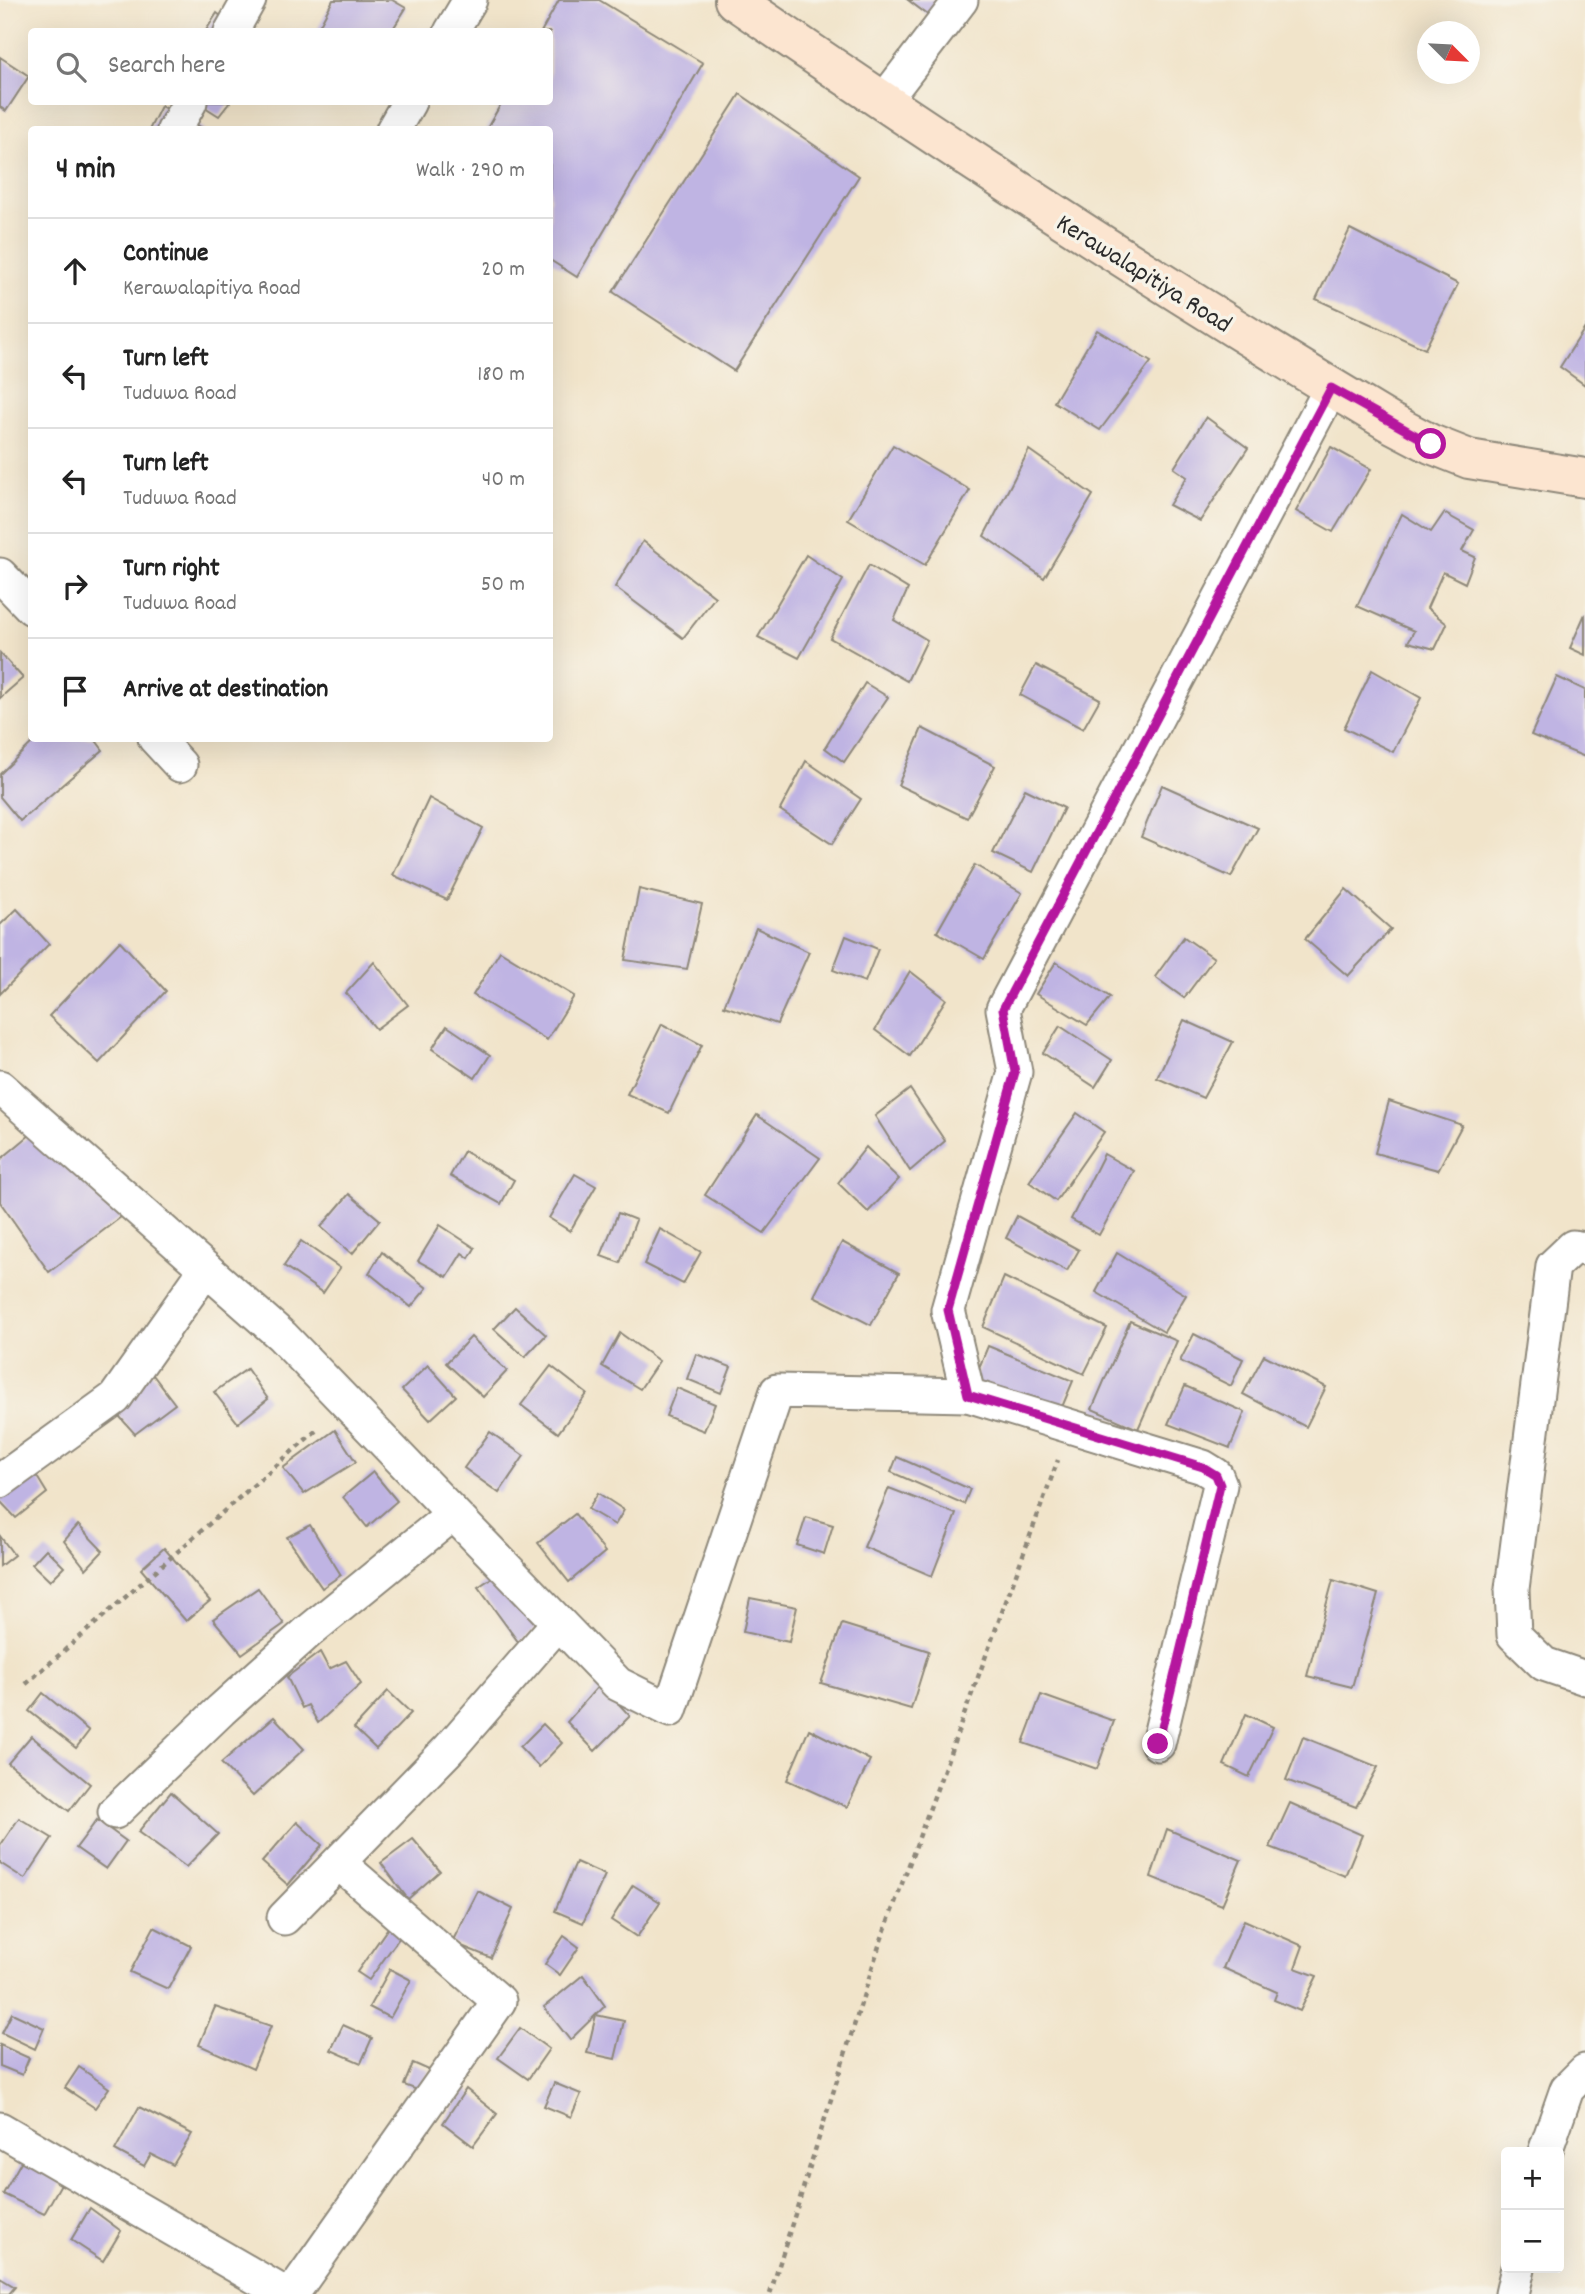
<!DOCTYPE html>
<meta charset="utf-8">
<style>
:root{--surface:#fff;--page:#f2f2f2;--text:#222;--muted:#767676;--line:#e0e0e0}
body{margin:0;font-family:Dekko,sans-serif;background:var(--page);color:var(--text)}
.controls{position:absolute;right:21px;bottom:21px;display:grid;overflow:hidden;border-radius:7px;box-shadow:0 7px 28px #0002}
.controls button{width:63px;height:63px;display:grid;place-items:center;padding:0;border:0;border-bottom:2px solid var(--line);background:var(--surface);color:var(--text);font:35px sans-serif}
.compass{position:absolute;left:1417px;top:21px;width:63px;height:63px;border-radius:50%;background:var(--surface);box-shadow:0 7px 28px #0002;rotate:114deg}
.stop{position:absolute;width:21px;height:21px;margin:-16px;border:5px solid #b5179e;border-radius:50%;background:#fff}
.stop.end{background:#b5179e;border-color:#fff;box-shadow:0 2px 7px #0008}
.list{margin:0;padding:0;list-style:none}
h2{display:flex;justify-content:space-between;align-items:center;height:91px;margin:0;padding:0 28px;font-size:30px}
h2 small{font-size:23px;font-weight:400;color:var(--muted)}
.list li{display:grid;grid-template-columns:46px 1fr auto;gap:21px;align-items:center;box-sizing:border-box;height:105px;padding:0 28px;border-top:2px solid var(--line)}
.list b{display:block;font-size:26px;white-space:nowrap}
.list p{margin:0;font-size:23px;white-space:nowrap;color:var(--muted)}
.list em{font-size:23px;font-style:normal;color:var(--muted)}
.icon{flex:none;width:38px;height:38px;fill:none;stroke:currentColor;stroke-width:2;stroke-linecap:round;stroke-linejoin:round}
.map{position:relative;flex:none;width:1585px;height:2294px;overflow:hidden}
.search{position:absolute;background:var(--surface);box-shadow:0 7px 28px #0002;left:28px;top:28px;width:525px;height:77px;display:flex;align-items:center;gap:18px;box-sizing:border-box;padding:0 24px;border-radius:7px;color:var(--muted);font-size:26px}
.panel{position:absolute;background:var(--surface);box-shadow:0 7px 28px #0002;left:28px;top:126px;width:525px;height:616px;border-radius:7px}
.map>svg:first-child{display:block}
.building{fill:#bfb4e3}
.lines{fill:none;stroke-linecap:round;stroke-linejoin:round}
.street-casing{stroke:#8e887a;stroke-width:37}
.secondary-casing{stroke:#8e887a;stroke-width:42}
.path{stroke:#8e887a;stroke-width:4.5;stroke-dasharray:5 5;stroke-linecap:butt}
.street{stroke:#fff;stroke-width:33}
.secondary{stroke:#fce5d0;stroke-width:38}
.route{stroke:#b5179e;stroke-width:9}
.labels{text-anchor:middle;stroke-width:7;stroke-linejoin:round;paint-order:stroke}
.street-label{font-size:26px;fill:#2b2b2b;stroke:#f7f3e8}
</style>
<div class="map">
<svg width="1585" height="2294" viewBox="0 0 1585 2294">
<rect width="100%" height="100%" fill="#f7f3e8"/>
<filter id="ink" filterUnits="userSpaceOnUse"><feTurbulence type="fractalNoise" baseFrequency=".0143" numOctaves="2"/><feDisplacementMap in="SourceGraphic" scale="14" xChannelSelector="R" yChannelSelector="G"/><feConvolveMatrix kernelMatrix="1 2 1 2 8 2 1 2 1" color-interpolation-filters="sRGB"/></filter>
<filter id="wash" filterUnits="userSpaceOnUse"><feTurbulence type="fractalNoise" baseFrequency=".00686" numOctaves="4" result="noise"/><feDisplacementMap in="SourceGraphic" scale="28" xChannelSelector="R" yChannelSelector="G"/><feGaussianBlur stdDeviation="1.57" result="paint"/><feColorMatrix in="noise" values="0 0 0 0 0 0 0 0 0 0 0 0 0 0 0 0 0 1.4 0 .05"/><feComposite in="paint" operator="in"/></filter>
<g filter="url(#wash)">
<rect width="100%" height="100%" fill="#f1e4ca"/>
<g id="blocks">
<!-- building -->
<g class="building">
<polygon points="333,0 392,0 406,8 391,32 316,32"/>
<polygon points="559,0 599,0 703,63 577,277 550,260 550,130 486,130 502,102 550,102 550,32 541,32"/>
<polygon points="908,0 940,0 928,15"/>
<polygon points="217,13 241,32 205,32"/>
<polygon points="0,57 29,76 6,111 0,107"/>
<polygon points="740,94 859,176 734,371 613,292"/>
<polygon points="197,102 230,102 219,116"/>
<polygon points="161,106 206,130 149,130"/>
<polygon points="1350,229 1458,284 1425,349 1316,299"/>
<polygon points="1585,328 1585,385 1560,367"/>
<polygon points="1097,330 1151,362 1100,430 1054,402"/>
<polygon points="1206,417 1248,448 1200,521 1169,505 1187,477 1174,468"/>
<polygon points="893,445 970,490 925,565 848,520"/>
<polygon points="1331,447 1371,469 1333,532 1296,511"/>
<polygon points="1029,450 1093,495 1044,578 984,536"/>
<polygon points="1444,513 1474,530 1462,551 1475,557 1465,583 1443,572 1427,608 1447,624 1435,649 1408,642 1414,631 1357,606 1402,514 1431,532"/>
<polygon points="643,541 715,597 683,638 615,587"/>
<polygon points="806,555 843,580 799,658 758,637"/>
<polygon points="869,565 908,589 894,620 927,640 907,681 830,638"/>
<polygon points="1585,614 1585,655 1570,648"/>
<polygon points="0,653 23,678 0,698"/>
<polygon points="1036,665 1100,699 1083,729 1020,695"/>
<polygon points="1372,670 1421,698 1393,752 1344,728"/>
<polygon points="1557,677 1585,690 1585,757 1531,735"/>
<polygon points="865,683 888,697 844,762 825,748"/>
<polygon points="922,728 995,766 967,818 898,785"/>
<polygon points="37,738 94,738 103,750 20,821 0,797 0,774"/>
<polygon points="806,761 861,799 832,844 780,810"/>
<polygon points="1162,785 1258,828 1231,877 1141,837"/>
<polygon points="1025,789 1064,808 1033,872 993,853"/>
<polygon points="429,798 483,828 447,900 393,875"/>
<polygon points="975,865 1022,893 984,959 937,932"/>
<polygon points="639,889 702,904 687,969 625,960"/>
<polygon points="1346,889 1391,929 1348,976 1305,939"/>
<polygon points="17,909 49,944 0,994 0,925"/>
<polygon points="756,928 809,952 777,1024 724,1006"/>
<polygon points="846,936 878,949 865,982 833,970"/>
<polygon points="1184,937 1214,958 1184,998 1155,977"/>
<polygon points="120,941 166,991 99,1063 49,1016"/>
<polygon points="500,951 574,996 547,1040 473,995"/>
<polygon points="374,962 408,1005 376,1029 346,993"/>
<polygon points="1056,962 1110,997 1087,1025 1036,994"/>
<polygon points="910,971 946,999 910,1056 875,1030"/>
<polygon points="1184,1020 1233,1042 1203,1098 1157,1078"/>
<polygon points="662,1024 702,1045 669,1113 627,1094"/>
<polygon points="447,1026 490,1055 475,1078 432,1049"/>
<polygon points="1060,1026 1112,1060 1095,1087 1043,1053"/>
<polygon points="910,1089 945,1141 910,1171 875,1116"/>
<polygon points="1389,1101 1462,1125 1438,1170 1375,1153"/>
<polygon points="1077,1113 1104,1132 1056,1201 1029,1182"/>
<polygon points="757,1115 820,1158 764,1233 705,1195"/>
<polygon points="37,1129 121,1217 49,1272 0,1202 0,1160"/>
<polygon points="866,1147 899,1179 868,1212 838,1183"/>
<polygon points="464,1151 514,1180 501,1204 450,1176"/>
<polygon points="1104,1154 1134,1171 1099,1235 1071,1219"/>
<polygon points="575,1174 596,1186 570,1231 549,1218"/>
<polygon points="349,1194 380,1220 352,1254 321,1227"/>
<polygon points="618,1213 636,1220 620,1263 601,1256"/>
<polygon points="1017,1216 1079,1250 1067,1271 1006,1238"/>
<polygon points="440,1225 475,1248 469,1258 462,1253 447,1277 418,1261"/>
<polygon points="660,1229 701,1252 683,1284 644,1264"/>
<polygon points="301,1241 340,1268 323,1293 284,1266"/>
<polygon points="842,1242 899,1273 871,1325 814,1296"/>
<polygon points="382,1252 427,1288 411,1307 369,1273"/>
<polygon points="1117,1253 1186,1295 1164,1332 1096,1292"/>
<polygon points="1004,1277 1107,1328 1084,1374 983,1327"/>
<polygon points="515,1307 546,1335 525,1357 494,1329"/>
<polygon points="1130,1321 1177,1341 1138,1429 1092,1409"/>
<polygon points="620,1333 659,1361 640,1389 602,1366"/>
<polygon points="1194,1334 1243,1359 1231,1386 1180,1361"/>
<polygon points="471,1337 507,1371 483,1397 446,1363"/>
<polygon points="988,1346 1073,1381 1057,1419 972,1385"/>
<polygon points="696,1354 731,1367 721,1393 687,1379"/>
<polygon points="1264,1355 1326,1387 1306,1427 1243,1394"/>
<polygon points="428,1365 456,1396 430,1420 402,1390"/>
<polygon points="551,1366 587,1394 558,1433 521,1405"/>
<polygon points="147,1367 175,1404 135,1434 111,1407"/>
<polygon points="247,1369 268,1399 238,1423 214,1392"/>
<polygon points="1185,1386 1245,1412 1230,1448 1168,1424"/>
<polygon points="677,1388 715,1404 704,1431 666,1416"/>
<polygon points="335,1430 356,1462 304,1494 283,1468"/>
<polygon points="490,1432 524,1456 499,1493 464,1468"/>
<polygon points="897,1457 970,1489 964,1504 891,1472"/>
<polygon points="31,1467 47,1493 16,1518 0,1501 0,1489"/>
<polygon points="373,1472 397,1501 367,1527 343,1497"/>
<polygon points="889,1488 956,1514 932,1576 864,1547"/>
<polygon points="598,1493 624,1510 615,1525 588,1509"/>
<polygon points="575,1514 605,1552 569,1582 538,1543"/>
<polygon points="806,1517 833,1525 824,1554 797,1545"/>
<polygon points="78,1525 103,1551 86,1569 64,1541"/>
<polygon points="310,1525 341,1575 322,1588 287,1537"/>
<polygon points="0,1536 14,1555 0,1566"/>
<polygon points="164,1548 210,1601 186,1621 141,1569"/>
<polygon points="46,1549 64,1567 50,1581 32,1564"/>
<polygon points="501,1572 537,1627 519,1643 478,1587"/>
<polygon points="1333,1580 1378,1594 1352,1687 1307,1676"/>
<polygon points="258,1588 284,1624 242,1654 213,1619"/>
<polygon points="750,1598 797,1607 789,1642 743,1632"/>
<polygon points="842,1624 929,1651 911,1709 821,1683"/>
<polygon points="320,1652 329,1669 346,1661 361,1684 318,1723 308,1705 302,1708 287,1677"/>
<polygon points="600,1684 630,1716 595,1751 567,1722"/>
<polygon points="388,1691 411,1713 376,1749 354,1728"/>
<polygon points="43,1693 89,1731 76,1748 29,1711"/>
<polygon points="1041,1695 1114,1721 1097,1769 1023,1743"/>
<polygon points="1246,1714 1273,1727 1249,1777 1224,1765"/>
<polygon points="274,1717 304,1749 253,1796 221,1763"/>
<polygon points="543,1724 562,1743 539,1767 520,1747"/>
<polygon points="809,1729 870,1760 847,1807 787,1780"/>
<polygon points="31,1736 90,1784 69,1811 8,1763"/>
<polygon points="1303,1737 1378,1767 1356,1807 1286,1780"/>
<polygon points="171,1792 218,1834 186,1867 138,1832"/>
<polygon points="1290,1803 1362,1835 1345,1876 1270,1847"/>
<polygon points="19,1818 52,1838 25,1879 0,1863 0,1846"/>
<polygon points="97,1820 126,1841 106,1869 76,1848"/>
<polygon points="297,1822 322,1845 288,1885 262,1862"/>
<polygon points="1167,1829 1241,1860 1222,1905 1151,1877"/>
<polygon points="413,1839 440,1871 408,1899 381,1863"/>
<polygon points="576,1862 605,1875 583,1923 555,1911"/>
<polygon points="633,1885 660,1902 637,1937 611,1920"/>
<polygon points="478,1891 513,1909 491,1958 452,1942"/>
<polygon points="1244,1920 1303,1946 1295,1968 1317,1976 1300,2011 1274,2000 1277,1992 1223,1968"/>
<polygon points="390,1925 402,1934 369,1980 357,1972"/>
<polygon points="154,1927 191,1946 168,1989 130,1972"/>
<polygon points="564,1936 579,1947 560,1975 545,1964"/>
<polygon points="390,1969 411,1980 390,2018 369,2007"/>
<polygon points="583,1975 605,2006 570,2040 544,2007"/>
<polygon points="215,2007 271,2026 253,2069 199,2045"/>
<polygon points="12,2013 44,2028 35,2049 2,2033"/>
<polygon points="596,2015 624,2021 615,2059 587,2053"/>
<polygon points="343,2025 372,2038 361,2063 331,2050"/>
<polygon points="520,2028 549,2049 528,2079 498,2058"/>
<polygon points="0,2045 29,2058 22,2075 0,2066"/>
<polygon points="413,2063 429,2070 420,2091 404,2085"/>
<polygon points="79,2067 109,2088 95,2108 65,2088"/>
<polygon points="554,2083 581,2094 571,2117 544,2106"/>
<polygon points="466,2089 497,2114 473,2146 443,2123"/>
<polygon points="139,2107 192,2134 173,2165 151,2154 144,2166 115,2150"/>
<polygon points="22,2160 62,2182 44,2214 3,2194"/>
<polygon points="90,2208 121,2231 103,2261 71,2240"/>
<polygon points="0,2278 15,2287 9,2294 0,2294"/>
</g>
</g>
</g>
<g filter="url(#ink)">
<use href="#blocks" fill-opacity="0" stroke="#8e887a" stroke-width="2"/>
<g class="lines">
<defs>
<g id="street">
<polyline points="231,32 249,0"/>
<polyline points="451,32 470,0"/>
<polyline points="883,102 961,0"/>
<polyline points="174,130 190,102"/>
<polyline points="393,130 409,102"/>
<polyline points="0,575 32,608"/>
<polyline points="155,738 180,765"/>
<polyline points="0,1087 282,1336 618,1684 670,1710 777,1391 968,1395"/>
<polyline points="1585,1249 1573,1247 1553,1266 1512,1589 1514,1635 1544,1664 1585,1678"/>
<polyline points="0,1481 115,1398 206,1269"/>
<polyline points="1158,1744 1220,1485 1216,1475 1203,1467 968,1395 948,1310 1015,1072 1003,1009 1331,388"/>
<polyline points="115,1812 221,1710 308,1632 453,1514"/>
<polyline points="284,1918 449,1749 558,1623"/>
<polyline points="0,2129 285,2294"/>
<polyline points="1545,2152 1567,2089 1585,2071"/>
<polyline points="292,2294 499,2001 339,1863"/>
<polyline points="1512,2294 1518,2268"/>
</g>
<path id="secondary" d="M734,0C948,147 1166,289 1389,422L1431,444L1469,459L1585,478"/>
</defs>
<!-- street casing -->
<use href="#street" class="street-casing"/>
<!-- secondary casing -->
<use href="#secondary" class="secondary-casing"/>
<!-- path -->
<g class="path">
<polyline points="26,1684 319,1428"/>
<polyline points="770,2294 879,1946 1058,1460"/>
</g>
<!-- street -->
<use href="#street" class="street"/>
<!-- secondary -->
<use href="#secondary" class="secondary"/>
</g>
</g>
<g class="lines" filter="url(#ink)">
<!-- route -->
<polyline class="route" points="1158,1744 1220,1485 1216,1475 1203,1467 968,1395 948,1310 1015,1072 1003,1009 1331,388 1431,444"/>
</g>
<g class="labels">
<!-- street labels -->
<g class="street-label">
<text transform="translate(1145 272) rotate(32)" y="9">Kerawalapitiya Road</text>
</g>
</g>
</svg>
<div class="controls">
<button>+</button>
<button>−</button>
</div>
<svg class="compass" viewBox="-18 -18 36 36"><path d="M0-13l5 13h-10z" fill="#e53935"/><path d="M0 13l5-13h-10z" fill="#767676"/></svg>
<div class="stop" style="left:1431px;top:444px"></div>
<div class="stop end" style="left:1158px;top:1744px"></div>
<div class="search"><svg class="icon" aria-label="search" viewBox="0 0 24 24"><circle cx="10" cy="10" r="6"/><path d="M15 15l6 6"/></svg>Search here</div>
<section class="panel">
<h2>4 min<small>Walk · 290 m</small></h2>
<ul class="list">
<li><svg class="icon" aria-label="ahead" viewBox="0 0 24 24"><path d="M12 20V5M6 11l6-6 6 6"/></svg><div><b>Continue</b><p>Kerawalapitiya Road</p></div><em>20 m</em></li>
<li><svg class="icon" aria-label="left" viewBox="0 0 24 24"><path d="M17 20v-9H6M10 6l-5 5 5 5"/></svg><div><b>Turn left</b><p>Tuduwa Road</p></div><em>180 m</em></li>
<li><svg class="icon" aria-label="left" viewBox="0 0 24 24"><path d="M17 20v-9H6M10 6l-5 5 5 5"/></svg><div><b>Turn left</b><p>Tuduwa Road</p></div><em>40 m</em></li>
<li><svg class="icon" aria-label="right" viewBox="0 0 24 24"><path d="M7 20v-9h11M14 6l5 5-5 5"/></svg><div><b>Turn right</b><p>Tuduwa Road</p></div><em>50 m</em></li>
<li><svg class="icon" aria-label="arrive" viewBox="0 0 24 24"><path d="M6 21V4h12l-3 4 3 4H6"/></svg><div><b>Arrive at destination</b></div></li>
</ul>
</section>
</div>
